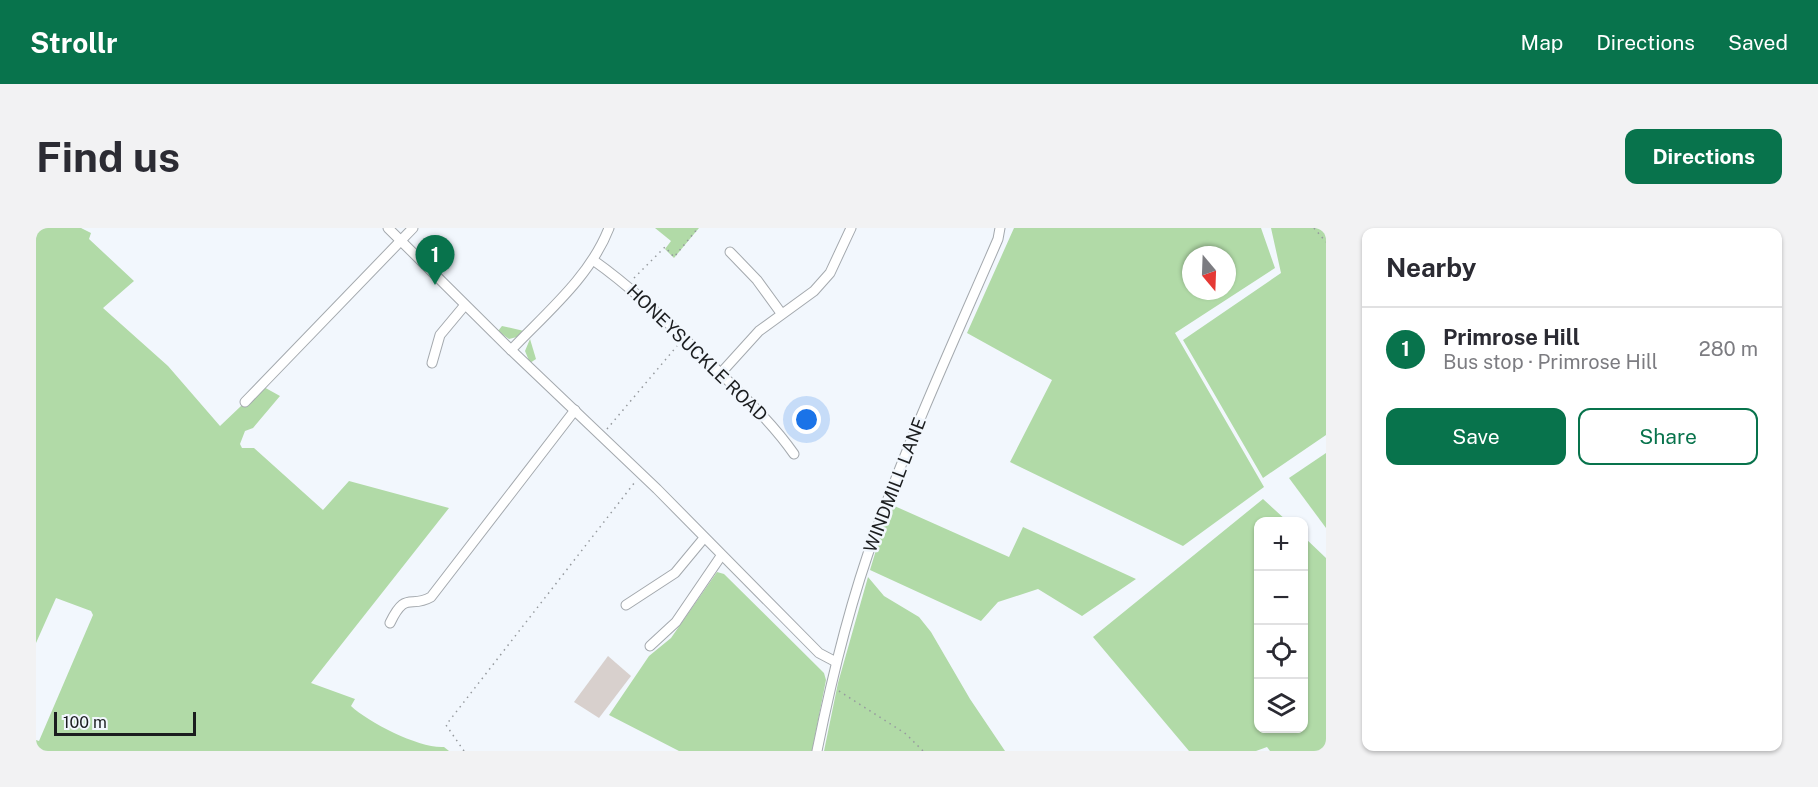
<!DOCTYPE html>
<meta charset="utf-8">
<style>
:root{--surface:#fff;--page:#f2f2f3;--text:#2b2b33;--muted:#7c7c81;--line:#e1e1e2;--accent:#08734c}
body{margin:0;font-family:"Public Sans",sans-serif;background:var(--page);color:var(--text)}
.controls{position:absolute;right:18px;bottom:18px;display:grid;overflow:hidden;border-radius:12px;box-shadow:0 2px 4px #0004}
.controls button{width:54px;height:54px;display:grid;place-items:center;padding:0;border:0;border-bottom:2px solid var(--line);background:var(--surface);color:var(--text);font:30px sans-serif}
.compass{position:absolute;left:1146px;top:18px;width:54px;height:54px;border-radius:50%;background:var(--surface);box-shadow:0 2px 4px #0004;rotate:161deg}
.scale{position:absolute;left:18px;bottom:15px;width:142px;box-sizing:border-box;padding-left:6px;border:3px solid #1b1d1f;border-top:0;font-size:16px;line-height:21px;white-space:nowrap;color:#1b1d1f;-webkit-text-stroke:4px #f2f7fd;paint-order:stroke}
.you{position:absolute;left:771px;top:192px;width:21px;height:21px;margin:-15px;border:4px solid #fff;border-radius:50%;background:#1a73e8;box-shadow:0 0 0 9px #1a73e833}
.badge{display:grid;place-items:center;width:39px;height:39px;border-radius:50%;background:var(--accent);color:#fff;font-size:20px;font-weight:700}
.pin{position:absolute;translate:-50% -50px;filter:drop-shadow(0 2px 3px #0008)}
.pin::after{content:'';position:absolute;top:32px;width:21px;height:18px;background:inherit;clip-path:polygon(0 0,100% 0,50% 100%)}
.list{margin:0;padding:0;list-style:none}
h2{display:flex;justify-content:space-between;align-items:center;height:78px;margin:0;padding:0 24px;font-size:26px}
h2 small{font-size:20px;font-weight:400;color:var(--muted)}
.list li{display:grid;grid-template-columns:39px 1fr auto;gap:18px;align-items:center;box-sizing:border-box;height:84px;padding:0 24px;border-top:2px solid var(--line)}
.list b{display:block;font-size:22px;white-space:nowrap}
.list p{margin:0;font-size:20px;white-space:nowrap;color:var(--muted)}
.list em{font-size:20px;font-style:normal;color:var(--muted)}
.actions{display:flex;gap:12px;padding:18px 24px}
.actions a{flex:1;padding:14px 0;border:2px solid var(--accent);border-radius:12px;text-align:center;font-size:21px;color:var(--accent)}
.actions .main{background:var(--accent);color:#fff}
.icon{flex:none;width:33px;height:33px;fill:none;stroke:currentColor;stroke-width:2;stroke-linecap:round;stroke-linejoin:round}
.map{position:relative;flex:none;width:1290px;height:523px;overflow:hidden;border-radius:12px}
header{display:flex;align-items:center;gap:36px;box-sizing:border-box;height:84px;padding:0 30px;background:var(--accent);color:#fff}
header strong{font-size:28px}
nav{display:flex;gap:33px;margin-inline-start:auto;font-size:21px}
.intro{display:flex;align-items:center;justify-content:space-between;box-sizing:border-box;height:144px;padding:0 36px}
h1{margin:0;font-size:42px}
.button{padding:15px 27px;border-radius:12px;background:var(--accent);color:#fff;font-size:21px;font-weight:700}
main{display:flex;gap:36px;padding:0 36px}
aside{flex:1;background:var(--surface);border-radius:12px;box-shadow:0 2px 4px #0004}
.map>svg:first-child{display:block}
.green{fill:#b1daa7;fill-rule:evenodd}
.building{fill:#d8d0cd}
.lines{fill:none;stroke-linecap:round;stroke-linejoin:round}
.minor-casing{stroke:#a4a9ae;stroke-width:11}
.path{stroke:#969a9e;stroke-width:1.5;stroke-dasharray:1.5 4.5;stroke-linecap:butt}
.minor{stroke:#fff;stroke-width:9}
.labels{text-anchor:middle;stroke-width:5;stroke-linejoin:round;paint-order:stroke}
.street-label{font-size:18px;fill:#1b1d1f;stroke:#f2f7fd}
</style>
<header>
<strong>Strollr</strong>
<nav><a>Map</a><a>Directions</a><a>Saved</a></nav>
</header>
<div class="intro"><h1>Find us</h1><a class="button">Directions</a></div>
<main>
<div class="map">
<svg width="1290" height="523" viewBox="0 0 1290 523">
<rect width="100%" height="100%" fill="#f2f7fd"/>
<!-- green -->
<g class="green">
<path d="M0,0H45L55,5L53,11L98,53L67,80L132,138L184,198L226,158L244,168L217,200L209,203L204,216L206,220H218L287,282L313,253L413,280L275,455L319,471L315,478C333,495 385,521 408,519L413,523H0V512L3,513L57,387L55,383L20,370L0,415Z"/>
<polygon points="619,0 663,0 638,30 629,21 635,13"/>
<path d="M978,0H1225L1239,40L1139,105L1228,259L1147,318L974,234L1016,152L931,105ZM1155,27H1191V63H1155Z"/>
<polygon points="1235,0 1290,0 1290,207 1227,250 1147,112 1245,45"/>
<polygon points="466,98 488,103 481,109 473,111 462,103"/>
<polygon points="494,111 500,131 494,135 489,123"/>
<polygon points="1290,225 1290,300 1253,250"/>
<polygon points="1227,271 1251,293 1222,293 1222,500 1268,500 1268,309 1290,330 1290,523 1234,523 1231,519 1220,523 1153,523 1057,409"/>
<polygon points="854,276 973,329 987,299 1100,351 1046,388 1002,361 962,374 945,393 834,342"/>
<polygon points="681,344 688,346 788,445 790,452 776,523 643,523 573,487 613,428 635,410"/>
<polygon points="832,349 848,368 883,389 895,404 934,471 969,523 788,523 802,455"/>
</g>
<!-- building -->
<polygon class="building" points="572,428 595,448 563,490 538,474"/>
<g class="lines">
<defs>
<g id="minor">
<polyline points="352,0 475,122 621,261 783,425 800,434"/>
<polyline points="694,24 721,52 745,85"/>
<path d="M557,32C601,63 638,101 677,138C705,166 735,193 758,226"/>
<path d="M475,122C510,85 554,49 573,0"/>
<polyline points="396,135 404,107 429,77"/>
<polyline points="684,146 723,103 778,63 794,45 815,0"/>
<polyline points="209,174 377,0"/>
<polyline points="590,377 639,345 668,310"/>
<path d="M354,395C370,362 374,381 395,369L539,182"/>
<polyline points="614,418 640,394 685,328"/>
<path d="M781,523C796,448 814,374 840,303C876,204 920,108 962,11L964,0"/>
</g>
</defs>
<!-- minor casing -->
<use href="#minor" class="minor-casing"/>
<!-- path -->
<g class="path">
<polyline points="1278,0 1290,14"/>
<polyline points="598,50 629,19 638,29 662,0"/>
<polyline points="571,201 641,118"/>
<polyline points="803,463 870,506 887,523"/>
<polyline points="428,523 410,497 599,254"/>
</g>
<!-- minor -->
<use href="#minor" class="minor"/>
</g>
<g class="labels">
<!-- street labels -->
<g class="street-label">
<text transform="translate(661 125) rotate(44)" y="6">HONEYSUCKLE ROAD</text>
<text transform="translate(859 257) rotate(-69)" y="6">WINDMILL LANE</text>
</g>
</g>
</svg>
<div class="controls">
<button>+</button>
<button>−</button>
<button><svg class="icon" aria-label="locate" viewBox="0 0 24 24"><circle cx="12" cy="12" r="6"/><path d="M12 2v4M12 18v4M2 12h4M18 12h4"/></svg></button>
<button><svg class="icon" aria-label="layers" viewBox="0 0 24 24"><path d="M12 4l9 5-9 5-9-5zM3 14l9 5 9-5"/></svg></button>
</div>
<svg class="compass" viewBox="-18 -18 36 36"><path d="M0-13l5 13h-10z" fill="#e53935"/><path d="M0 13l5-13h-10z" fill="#7c7c81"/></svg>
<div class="scale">100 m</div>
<div class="you"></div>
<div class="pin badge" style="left:399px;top:57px">1</div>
</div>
<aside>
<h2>Nearby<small></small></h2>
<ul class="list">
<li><span class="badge">1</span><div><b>Primrose Hill</b><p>Bus stop · Primrose Hill</p></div><em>280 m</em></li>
</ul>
<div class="actions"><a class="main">Save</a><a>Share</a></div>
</aside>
</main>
